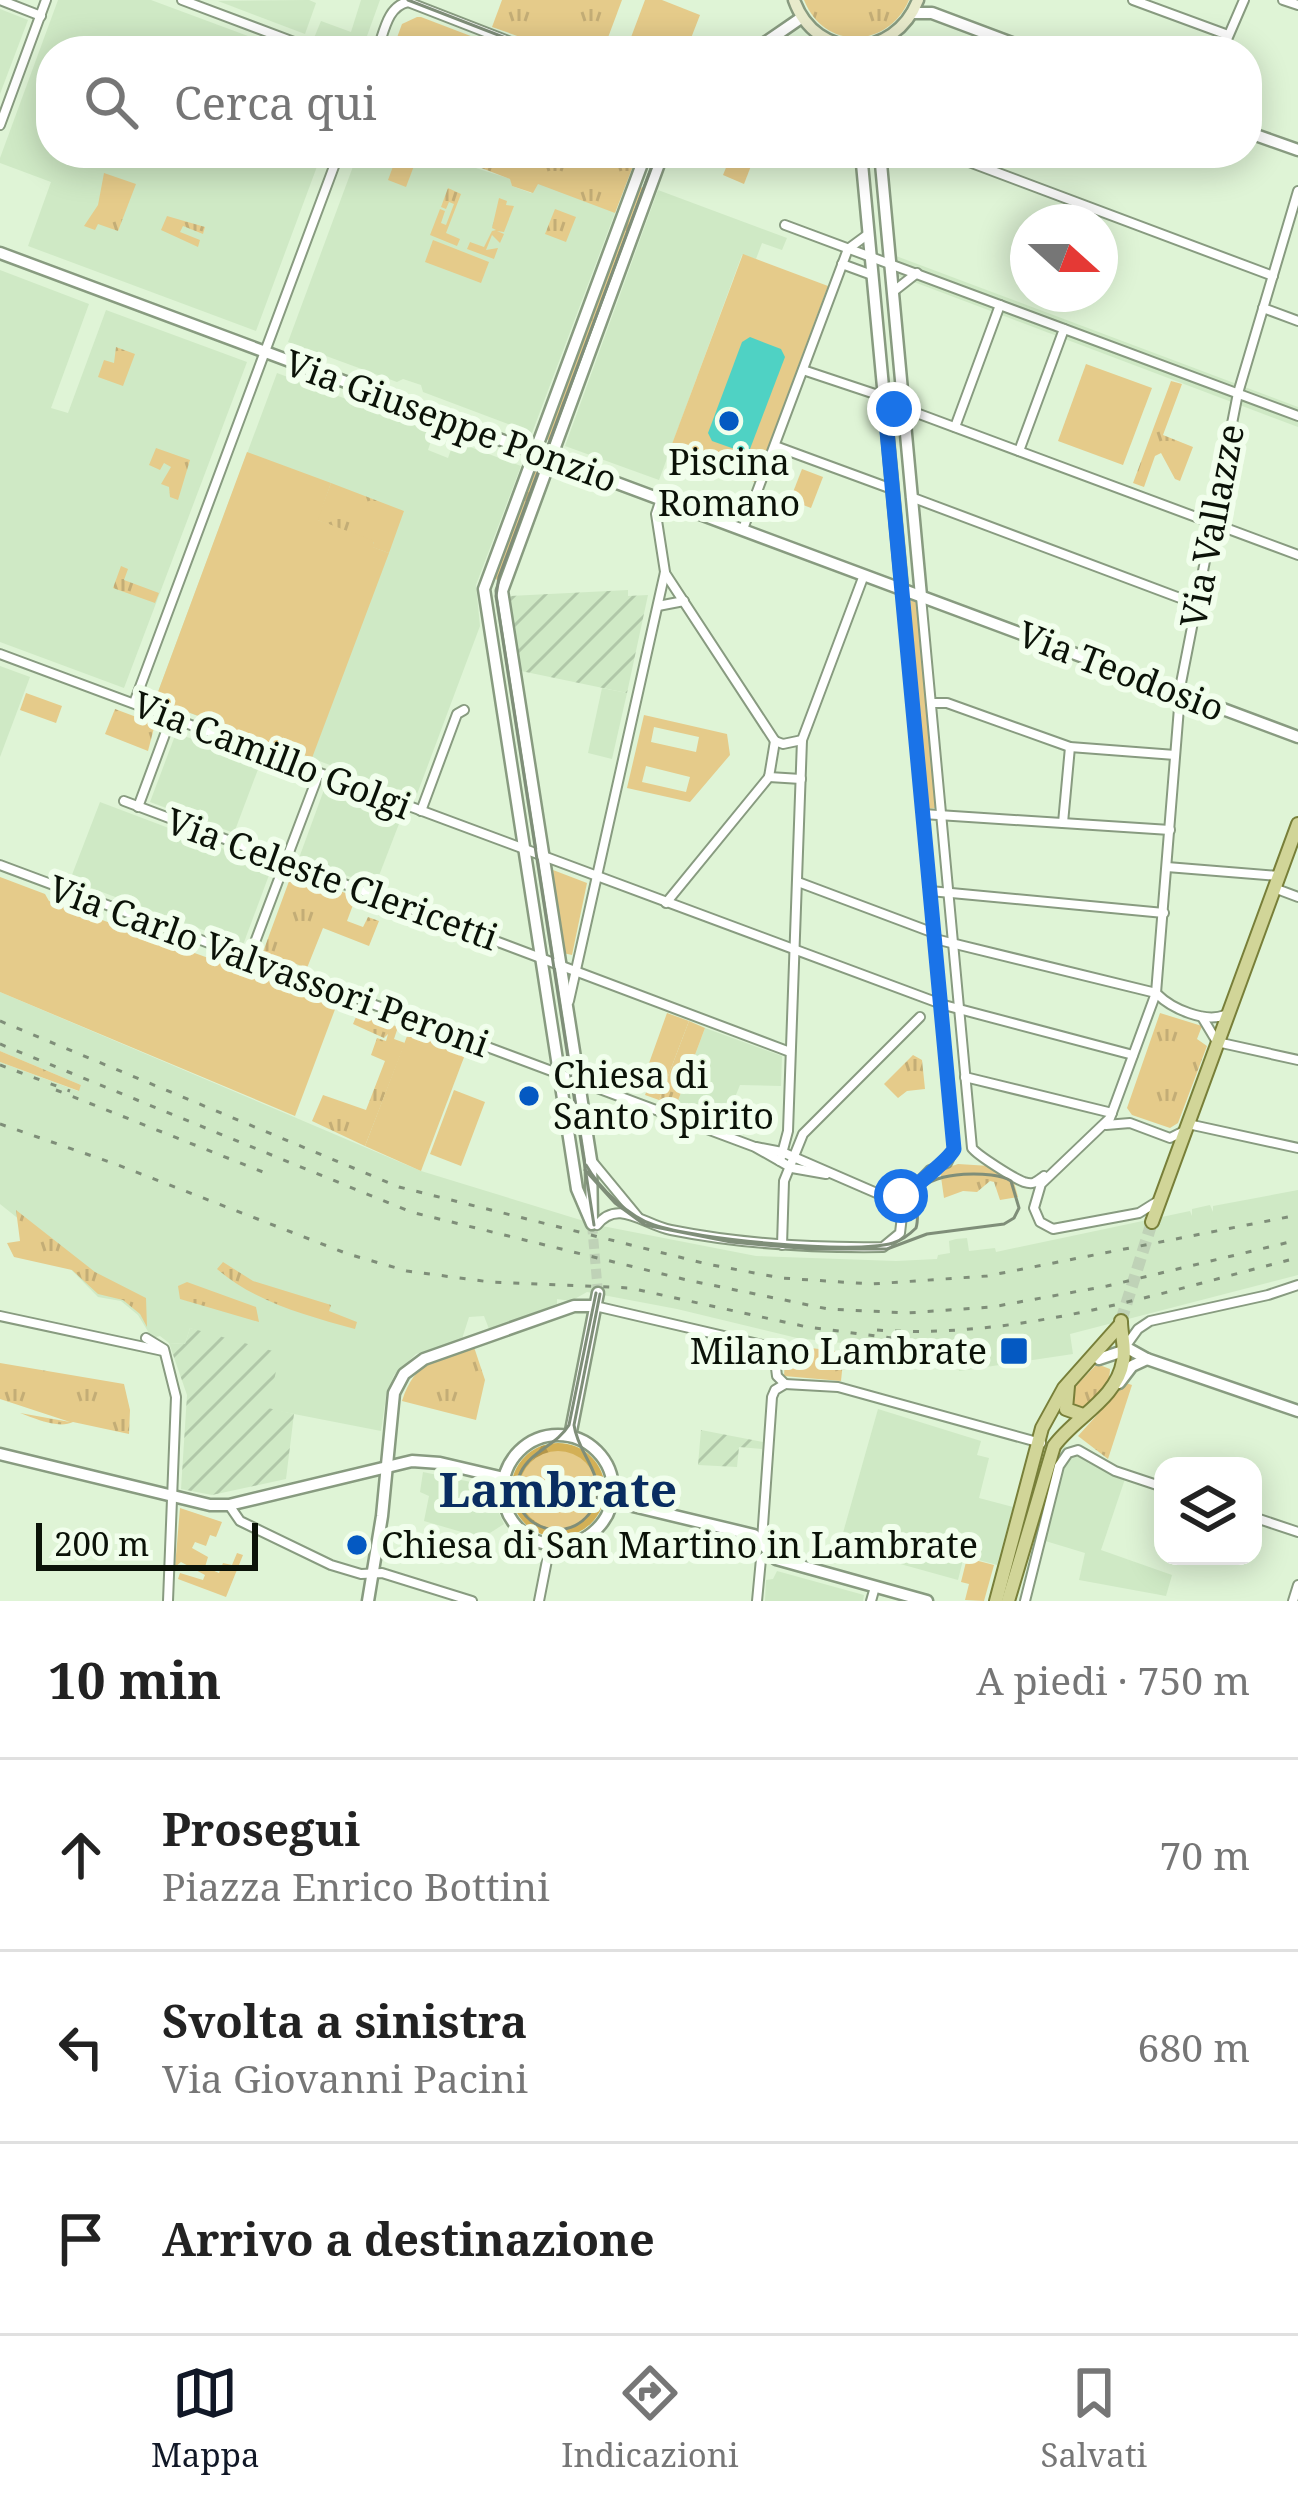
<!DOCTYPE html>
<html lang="it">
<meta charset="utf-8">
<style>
:root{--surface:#fff;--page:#f6f6f6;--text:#222;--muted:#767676;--line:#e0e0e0;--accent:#111827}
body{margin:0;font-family:"Noto Serif",serif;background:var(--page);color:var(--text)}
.controls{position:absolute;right:36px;bottom:36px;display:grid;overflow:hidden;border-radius:24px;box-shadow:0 6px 30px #0003}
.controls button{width:108px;height:108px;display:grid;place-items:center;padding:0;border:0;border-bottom:3px solid var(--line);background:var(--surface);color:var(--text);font:60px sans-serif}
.compass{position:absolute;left:1010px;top:204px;width:108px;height:108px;border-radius:50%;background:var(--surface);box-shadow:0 6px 30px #0003;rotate:111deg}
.scale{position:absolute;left:36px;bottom:30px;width:222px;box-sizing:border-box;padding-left:12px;border:6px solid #0b1208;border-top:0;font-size:33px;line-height:42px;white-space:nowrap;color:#0b1208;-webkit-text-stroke:9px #f1feec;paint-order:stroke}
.stop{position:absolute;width:36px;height:36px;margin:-27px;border:9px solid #1a73e8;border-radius:50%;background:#fff}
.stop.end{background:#1a73e8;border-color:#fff;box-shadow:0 3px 12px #0008}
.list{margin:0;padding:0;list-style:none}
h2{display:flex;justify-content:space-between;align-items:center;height:156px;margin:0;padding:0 48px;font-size:51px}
h2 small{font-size:39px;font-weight:400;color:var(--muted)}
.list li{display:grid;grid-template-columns:78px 1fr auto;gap:36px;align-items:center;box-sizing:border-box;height:192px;padding:0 48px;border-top:3px solid var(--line)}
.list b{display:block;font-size:45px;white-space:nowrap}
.list p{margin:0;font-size:39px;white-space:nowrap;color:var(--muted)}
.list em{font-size:39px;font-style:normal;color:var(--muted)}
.icon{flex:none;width:66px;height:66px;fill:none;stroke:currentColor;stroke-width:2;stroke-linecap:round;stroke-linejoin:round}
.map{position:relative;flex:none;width:1298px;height:1601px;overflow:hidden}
.search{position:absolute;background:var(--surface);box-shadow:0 6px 30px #0003;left:36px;right:36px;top:36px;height:132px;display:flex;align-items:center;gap:30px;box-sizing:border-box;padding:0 42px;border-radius:48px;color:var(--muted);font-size:45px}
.sheet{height:732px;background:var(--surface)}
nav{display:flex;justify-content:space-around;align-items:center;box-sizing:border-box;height:168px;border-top:3px solid var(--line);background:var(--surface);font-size:33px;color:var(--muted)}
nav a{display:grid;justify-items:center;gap:6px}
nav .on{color:var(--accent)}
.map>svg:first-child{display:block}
.built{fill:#cfe9c5}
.industrial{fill:url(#industrial-furrows)}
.grass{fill:url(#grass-tufts)}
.forest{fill:url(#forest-firs)}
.garden{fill:#e5cb8a;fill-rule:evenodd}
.water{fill:#4fd2c4}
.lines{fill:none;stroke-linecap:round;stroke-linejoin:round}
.tertiary-tunnel{stroke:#bfd2b7;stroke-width:10;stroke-dasharray:10 5;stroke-linecap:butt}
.primary-tunnel{stroke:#bfd2b7;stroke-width:12;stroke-dasharray:12 6;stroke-linecap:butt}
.minor-casing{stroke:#889b80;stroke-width:12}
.tertiary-casing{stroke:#889b80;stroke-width:15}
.secondary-casing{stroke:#889b80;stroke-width:15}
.primary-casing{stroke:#787f39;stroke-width:16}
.minor{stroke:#fff;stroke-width:8}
.tertiary{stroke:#fff;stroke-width:10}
.secondary{stroke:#e8eacb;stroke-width:10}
.primary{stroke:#d1d598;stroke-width:12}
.tram{stroke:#7f8e79;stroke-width:3}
.rail{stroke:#7f8e79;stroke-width:3;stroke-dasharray:6 12;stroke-linecap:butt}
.route{stroke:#1a73e8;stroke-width:15}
.poi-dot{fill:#0459c2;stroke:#f1feec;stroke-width:4.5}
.labels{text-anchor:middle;stroke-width:12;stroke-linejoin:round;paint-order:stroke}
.street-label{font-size:36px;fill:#0b1208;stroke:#f1feec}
.poi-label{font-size:36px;fill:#0b1208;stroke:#f1feec;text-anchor:start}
.district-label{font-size:48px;font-weight:bold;fill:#092d61;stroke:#f1feec}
</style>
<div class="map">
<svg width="1298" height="1601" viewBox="0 0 1298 1601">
<defs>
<pattern id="industrial-furrows" width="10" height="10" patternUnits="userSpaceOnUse" patternTransform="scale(3)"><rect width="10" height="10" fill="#cfe9c5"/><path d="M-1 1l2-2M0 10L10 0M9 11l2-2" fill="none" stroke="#b0c7a8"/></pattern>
<pattern id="grass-tufts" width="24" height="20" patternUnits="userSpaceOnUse" patternTransform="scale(3)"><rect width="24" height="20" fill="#e5cb8a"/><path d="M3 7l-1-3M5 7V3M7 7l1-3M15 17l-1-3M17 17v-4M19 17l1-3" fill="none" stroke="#c3ad76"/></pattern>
<pattern id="forest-firs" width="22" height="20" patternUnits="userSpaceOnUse" patternTransform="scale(3)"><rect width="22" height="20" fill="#d3b056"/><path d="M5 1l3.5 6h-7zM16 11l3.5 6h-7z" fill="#b49649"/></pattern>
</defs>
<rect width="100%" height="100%" fill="#dff4d6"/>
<!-- built -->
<g class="built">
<polygon points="58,0 151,0 288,51 51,51 51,153 322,153 256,331 28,246 51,182 0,163 0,158"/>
<polygon points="309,0 316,3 305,34 218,1"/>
<polygon points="361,0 380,0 363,47 349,51 314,38 321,21 351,32"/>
<polygon points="0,9 28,20 0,94"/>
<polygon points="358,153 446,153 444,158 511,179 512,186 531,193 538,182 616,210 532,433 423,392 421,385 403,379 397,382 288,342"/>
<polygon points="658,190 787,238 782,250 762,243 756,259 742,255 659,480 565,446"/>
<polygon points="896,256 1298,407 1298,427 898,276"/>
<polygon points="0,270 89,304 51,408 68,413 106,310 247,362 124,688 0,642"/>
<polygon points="277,373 434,432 428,450 448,458 454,441 521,466 476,585 480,626 416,797 155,700"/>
<polygon points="0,666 30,677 0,757"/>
<polygon points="602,688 627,693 612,759 588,753"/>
<polygon points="176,733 260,764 234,833 150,802"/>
<polygon points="325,787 402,816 375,886 299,858"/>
<polygon points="100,802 272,867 243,945 70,880"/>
<polygon points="0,992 421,1171 597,1225 756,1256 896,1261 937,1259 938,1255 950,1253 949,1241 956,1239 967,1238 969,1251 995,1248 996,1252 1190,1211 1192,1216 1192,1209 1210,1205 1213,1212 1213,1206 1298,1190 1298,1275 1070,1334 1073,1354 959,1371 955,1350 896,1349 797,1338 677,1309 587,1292 571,1301 557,1299 557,1304 489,1329 484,1316 469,1317 462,1339 416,1354 394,1375 386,1396 381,1431 294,1414 268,1409 225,1340 190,1328 185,1344 169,1343 160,1336 152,1338 138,1315 121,1301 98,1297 30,1228 0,1204 0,1062 78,1091 81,1085 0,1051"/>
<polygon points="705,1028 782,1056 781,1086 740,1085 724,1124 676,1106"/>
<polygon points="878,1409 981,1441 977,1455 989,1458 979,1498 1013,1507 997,1565 964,1556 958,1580 839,1547"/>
<polygon points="1058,1443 1126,1476 1101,1550 1172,1575 1166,1596 1079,1580 1085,1553 1029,1536"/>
<polygon points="423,1472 495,1487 497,1509 504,1524 482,1538 424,1521 429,1496 420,1492"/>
<polygon points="777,1571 864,1595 863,1601 765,1601 766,1580 773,1579"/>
</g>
<!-- industrial -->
<g class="industrial">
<polygon points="628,590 628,596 648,595 627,693 521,671 510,596"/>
<polygon points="190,1328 280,1353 268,1408 294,1414 286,1479 212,1495 181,1489 187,1395 169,1343 185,1344"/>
<polygon points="701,1430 763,1442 762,1449 739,1447 737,1467 698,1465"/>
</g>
<!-- grass -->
<g class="grass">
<polygon points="502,0 622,0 603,51 560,51 492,27"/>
<path d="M804,0H909C888,49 824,51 804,0Z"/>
<polygon points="417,17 421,17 510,51 392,51 402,24"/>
<polygon points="446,153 638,153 615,213 538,184 533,193 512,186 510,179 471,164 465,168 444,160"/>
<polygon points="104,173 136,184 118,231 98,224 95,230 84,226 98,205"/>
<polygon points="638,186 648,190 554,442 544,438"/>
<polygon points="448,188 461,194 446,233 460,239 457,246 430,235 440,209 445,211 441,223 446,225 454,204 449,202 446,209 441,207"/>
<polygon points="499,198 507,201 506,205 514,206 504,232 497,231 504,234 500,243 492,235 486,250 498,248 494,259 467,249 470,242 484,247 492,231 496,230 492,228"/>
<polygon points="555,209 576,217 566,242 545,234"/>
<polygon points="167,216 205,227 203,234 183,226 180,232 200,240 198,247 161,230"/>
<polygon points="116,347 135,354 123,386 98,377 104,360 114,363"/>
<polygon points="1171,381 1182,384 1163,435 1193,447 1180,481 1175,479 1161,453 1155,456 1144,487 1133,483"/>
<polygon points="156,448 190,460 178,500 170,497 169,487 161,484 171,467 164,463 160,470 149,465"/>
<polygon points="532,470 542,474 499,581 492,577"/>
<polygon points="331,483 404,511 389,553 372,547 374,542 317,520"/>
<polygon points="121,566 128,569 124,580 159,593 155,603 113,588"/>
<polygon points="115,709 155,724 148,751 105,734"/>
<polygon points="292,873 356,897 347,921 363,927 368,917 379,921 369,946 323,928 307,968 263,952"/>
<polygon points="358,1012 398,1027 394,1039 405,1043 365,1146 312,1121 323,1095 366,1110 385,1061 371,1055 377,1038 386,1041 388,1034 384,1038 353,1024"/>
<polygon points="1160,1013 1202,1026 1197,1039 1207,1046 1178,1123 1170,1128 1132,1115 1127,1108"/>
<polygon points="689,1021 705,1028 676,1106 659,1100"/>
<polygon points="0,1051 81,1085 79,1091 0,1062"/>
<polygon points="913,1055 922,1060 925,1089 907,1091 898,1098 884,1084"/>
<polygon points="958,1164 990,1166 1013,1179 1018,1197 1000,1200 994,1182 990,1181 977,1192 963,1191 944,1198 940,1170"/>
<polygon points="16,1210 95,1272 146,1298 147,1327 140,1314 123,1300 98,1294 72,1270 14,1257 7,1243 20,1241"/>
<path d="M223,1262L253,1281L331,1305L329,1311L357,1322L355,1329C307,1316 255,1302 217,1269Z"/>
<polygon points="187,1282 256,1307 259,1322 180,1299 178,1286"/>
<polygon points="786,1345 844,1352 841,1381 784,1376"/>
<path d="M474,1347L485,1380L476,1420L402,1401C415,1360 437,1360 474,1347Z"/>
<path d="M0,1363L124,1384L130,1410L129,1434L73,1422C59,1429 36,1419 20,1413L70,1422L0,1399Z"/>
<path d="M1097,1364L1110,1369C1110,1387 1096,1402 1080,1411L1071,1408L1073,1389Z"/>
<polygon points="1126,1383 1132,1385 1108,1459 1078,1436"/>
<polygon points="967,1558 994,1565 984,1601 965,1600 969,1584 961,1582"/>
</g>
<!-- forest -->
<circle class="forest" cx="558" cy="1490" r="47"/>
<!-- garden -->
<g class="garden">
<polygon points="645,0 662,0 700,15 686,51 652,51 630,40"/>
<polygon points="398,153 417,158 406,187 388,180"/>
<polygon points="732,153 756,153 744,184 723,175"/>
<polygon points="433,240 489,262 481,283 425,262"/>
<polygon points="743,254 828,286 755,482 669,452"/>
<polygon points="1086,364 1152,388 1123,465 1058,441"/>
<polygon points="247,452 331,483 318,520 374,541 373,547 389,553 312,758 155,700"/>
<polygon points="802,469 823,477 811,508 790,500"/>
<polygon points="906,598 917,603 937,808 926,809"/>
<polygon points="26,693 62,706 56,723 20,710"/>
<path d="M644,715L727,734L730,755L690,802L627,788ZM654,727L699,737L696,752L651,742ZM646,766L690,777L686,792L642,782Z"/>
<polygon points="553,870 587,883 572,955 563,953"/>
<polygon points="0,877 45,894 49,901 337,1004 295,1116 0,992"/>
<polygon points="667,1013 689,1021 659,1100 645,1095 650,1083 643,1080"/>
<polygon points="409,1031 466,1052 421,1171 365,1146"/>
<polygon points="454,1090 485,1102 461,1166 430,1154"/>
<circle cx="558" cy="1490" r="39"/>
<polygon points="180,1508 222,1522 216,1537 210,1535 206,1546 195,1542 192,1548 208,1557 205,1567 219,1573 223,1563 232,1565 237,1553 243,1555 226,1597 178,1579 180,1573 203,1580 205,1575 181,1562 175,1567"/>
</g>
<!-- water -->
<polygon class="water" points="750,337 781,349 785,357 750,449 743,452 712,441 708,433 742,342"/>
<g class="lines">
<!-- tertiary-tunnel -->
<polyline class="tertiary-tunnel" points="592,1224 598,1293"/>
<!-- primary-tunnel -->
<polyline class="primary-tunnel" points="1121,1321 1152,1222"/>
<defs>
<g id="minor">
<polyline points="0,0 41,16"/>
<polyline points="182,0 318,51"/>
<polyline points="1133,0 1228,35"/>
<polyline points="1283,0 1298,5"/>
<polyline points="408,2 534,51"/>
<path d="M377,51C384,33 387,6 408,2"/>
<polyline points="1222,51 1244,0"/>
<polyline points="0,125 46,0"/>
<polyline points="945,153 1273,276"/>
<polyline points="785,225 1298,416"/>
<polyline points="842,264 872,275"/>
<polyline points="894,291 917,273"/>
<polyline points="1263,308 1298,321"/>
<polyline points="803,370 884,397"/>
<polyline points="885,409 903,408 1298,555"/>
<polyline points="955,427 1000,305"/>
<polyline points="775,446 892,489"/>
<polyline points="1019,451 1064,329"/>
<polyline points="911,497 1196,604"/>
<polyline points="743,529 848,249 867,235"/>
<polyline points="665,573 775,741"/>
<path d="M921,597L972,1148C977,1155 1015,1179 1024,1182C1034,1185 1036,1182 1044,1176"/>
<polyline points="658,606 684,601"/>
<polyline points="0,654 944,1005 1133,1055"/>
<polyline points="134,703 339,153"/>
<polyline points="931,703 947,703 1070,747 1175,755"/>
<polyline points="775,741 783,744 802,740"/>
<polyline points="769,777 775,741"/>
<polyline points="769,777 801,779"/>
<polyline points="124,801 790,1052"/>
<polyline points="138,807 171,718"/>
<polyline points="421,811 457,714 464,710"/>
<polyline points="923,814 1170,830"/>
<polyline points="1063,823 1070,747"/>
<polyline points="0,865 755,1147 792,1168 826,1174"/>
<polyline points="1167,867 1279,876"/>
<polyline points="798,882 934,933"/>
<polyline points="1274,888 1298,897"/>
<polyline points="930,891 1164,913"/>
<polyline points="666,903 769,777"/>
<polyline points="935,939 1156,993"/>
<polyline points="249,958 319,773"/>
<path d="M1157,994C1172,1009 1205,1023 1225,1015"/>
<polyline points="569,1001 665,572 656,514 661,499"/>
<polyline points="1202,1017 1217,1042 1298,1060"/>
<polyline points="965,1077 1112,1113"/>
<polyline points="1188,1124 1298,1148"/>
<polyline points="1106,1125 1130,1123 1170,1138 1182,1132"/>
<polyline points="591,1160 638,1217"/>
<polyline points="780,1161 788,1131 802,740 864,575"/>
<polyline points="881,1195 907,1194 930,1170 947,1163 954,1149 902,589"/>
<polyline points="1155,1203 1139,1213 1053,1229 1040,1222 1034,1208 1041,1184 1110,1118 1156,993 1181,683 1238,393 1298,191"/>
<path d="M597,1225C618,1198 644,1225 671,1230C741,1244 812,1248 883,1247L900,1233L902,1216L888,1198L782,1152L756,1147"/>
<polyline points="782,1245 784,1181 803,1134 920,1017"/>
<polyline points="595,1306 767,1346 774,1352 777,1376 785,1384"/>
<polyline points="0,1316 163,1351"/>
<polyline points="146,1338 164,1349 176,1397 168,1601"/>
<polyline points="1125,1347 1138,1329 1150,1321 1268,1295 1298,1285"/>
<polyline points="785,1384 838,1387 1041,1443"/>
<polyline points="229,1505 240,1521 331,1565 361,1574 382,1573 472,1601"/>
<polyline points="1253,1517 1298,1532"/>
<polyline points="762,1540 772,1397 775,1390 785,1384"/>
<polyline points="539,1601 550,1545"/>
<polyline points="757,1601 761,1559 770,1553"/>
<polyline points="871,1601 875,1587"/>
<polyline points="1025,1601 1059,1466 1068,1453 1078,1450 1115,1471 1163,1487"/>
<polyline points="1293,1601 1298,1585"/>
</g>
<g id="tertiary">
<polyline points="912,13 932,13 1033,51"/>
<polyline points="753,51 801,18"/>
<polyline points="1247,132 1298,150"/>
<polyline points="861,153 902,589"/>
<polyline points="880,153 921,596"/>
<polyline points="0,253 1298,737"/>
<polyline points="592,1221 591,1160 502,591 663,153"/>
<polyline points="592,1224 577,1189 484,589 646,153"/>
<polyline points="1099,1359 1129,1349 1147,1359 1298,1411"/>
<polyline points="1119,1383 1132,1366 1147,1359"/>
<circle cx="558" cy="1490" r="55"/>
<polyline points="570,1436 598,1293"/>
<polyline points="0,1454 210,1505 229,1505 412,1461 440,1463 504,1478"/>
<polyline points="612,1501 754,1535 776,1559 927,1601"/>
<polyline points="368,1601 382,1516 394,1393 404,1374 424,1359 574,1306 595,1306"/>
</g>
<path id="secondary" d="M794,0C816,62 895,60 918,0"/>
<g id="primary">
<polyline points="1152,1222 1298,824"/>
<polyline points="1068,1386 1066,1409 1083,1415"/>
<polyline points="996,1601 1042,1428 1064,1388 1120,1325"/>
<path d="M1008,1601L1054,1446C1075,1417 1117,1399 1123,1361C1126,1348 1121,1335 1121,1321"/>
</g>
</defs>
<!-- minor casing -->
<use href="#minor" class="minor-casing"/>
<!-- tertiary casing -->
<use href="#tertiary" class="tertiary-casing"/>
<!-- secondary casing -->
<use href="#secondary" class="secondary-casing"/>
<!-- primary casing -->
<use href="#primary" class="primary-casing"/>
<!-- minor -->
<use href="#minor" class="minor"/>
<!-- tertiary -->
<use href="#tertiary" class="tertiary"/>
<!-- secondary -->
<use href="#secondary" class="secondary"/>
<!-- primary -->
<use href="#primary" class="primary"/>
<!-- tram -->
<g class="tram">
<polyline points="408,0 539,51"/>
<path d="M585,1170L615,1203L645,1225L731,1242L811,1249H887L927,1234L1004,1224L1014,1218L1019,1208L1011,1181C994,1170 932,1171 921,1190C914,1201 920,1216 916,1228C909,1235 903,1240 893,1243C855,1255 694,1239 654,1225C629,1217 599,1188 586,1165"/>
<polyline points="594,1225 496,596 499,577 657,153"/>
<path d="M596,1293L569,1425C557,1445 531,1451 521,1472C497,1521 571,1558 597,1501C602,1470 578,1454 574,1425L600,1294"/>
</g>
<!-- rail -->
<g class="rail">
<polyline points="0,1021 399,1187 707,1264 781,1278 872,1284 987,1276 1298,1215"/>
<polyline points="0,1044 411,1212 687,1280 828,1309 907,1313 992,1307 1107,1286 1298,1240"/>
<polyline points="0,1065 70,1091"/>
<polyline points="56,1090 263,1172"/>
<polyline points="0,1124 118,1165 348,1254 407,1271 490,1282 630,1288 807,1327 892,1338"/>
<path d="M877,1330C1016,1340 1156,1294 1289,1260"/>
</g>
</g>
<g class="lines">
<!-- route -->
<path class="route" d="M894,409L885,410L954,1149C951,1157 910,1192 901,1196"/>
</g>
<!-- markers -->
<g class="poi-dot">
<circle cx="729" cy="421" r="12"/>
<circle cx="529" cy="1096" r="12"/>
<rect x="999" y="1336" width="30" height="30" rx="6"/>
<circle cx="357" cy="1545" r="12"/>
</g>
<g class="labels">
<!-- street labels -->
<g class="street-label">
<text transform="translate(451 421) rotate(20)" y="13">Via Giuseppe Ponzio</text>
<text transform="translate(1212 526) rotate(-79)" y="13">Via Vallazze</text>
<text transform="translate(1121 671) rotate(21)" y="13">Via Teodosio</text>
<text transform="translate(272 755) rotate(21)" y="13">Via Camillo Golgi</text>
<text transform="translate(332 879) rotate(20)" y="13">Via Celeste Clericetti</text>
<text transform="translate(269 966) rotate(20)" y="13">Via Carlo Valvassori Peroni</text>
</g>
<!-- poi labels -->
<g class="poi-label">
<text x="729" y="475" text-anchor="middle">Piscina<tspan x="729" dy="41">Romano</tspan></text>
<text x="553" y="1088">Chiesa di<tspan x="553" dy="41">Santo Spirito</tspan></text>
<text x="987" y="1364" text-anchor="end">Milano Lambrate</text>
<text x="381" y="1558">Chiesa di San Martino in Lambrate</text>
</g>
<!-- district labels -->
<g class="district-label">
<text x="558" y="1507">Lambrate</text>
</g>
</g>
</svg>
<div class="controls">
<button><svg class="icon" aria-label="layers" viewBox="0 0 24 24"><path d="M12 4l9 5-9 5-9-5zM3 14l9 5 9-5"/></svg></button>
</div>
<svg class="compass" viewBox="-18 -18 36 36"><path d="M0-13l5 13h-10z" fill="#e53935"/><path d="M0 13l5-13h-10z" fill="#767676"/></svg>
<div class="scale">200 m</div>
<div class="stop" style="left:901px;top:1196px"></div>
<div class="stop end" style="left:894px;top:409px"></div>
<div class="search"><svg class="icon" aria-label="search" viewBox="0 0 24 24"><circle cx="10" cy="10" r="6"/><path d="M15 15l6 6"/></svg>Cerca qui</div>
</div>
<section class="sheet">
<h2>10 min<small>A piedi · 750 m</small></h2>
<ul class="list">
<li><svg class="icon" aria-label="ahead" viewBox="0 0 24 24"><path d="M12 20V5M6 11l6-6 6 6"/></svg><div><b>Prosegui</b><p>Piazza Enrico Bottini</p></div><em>70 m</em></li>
<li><svg class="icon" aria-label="left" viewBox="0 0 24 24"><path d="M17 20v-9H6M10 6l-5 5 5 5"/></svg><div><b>Svolta a sinistra</b><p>Via Giovanni Pacini</p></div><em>680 m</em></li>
<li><svg class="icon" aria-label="arrive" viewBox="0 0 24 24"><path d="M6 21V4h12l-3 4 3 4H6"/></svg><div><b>Arrivo a destinazione</b></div></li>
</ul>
</section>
<nav>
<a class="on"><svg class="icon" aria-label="map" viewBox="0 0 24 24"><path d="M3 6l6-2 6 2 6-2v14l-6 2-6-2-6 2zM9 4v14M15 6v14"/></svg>Mappa</a>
<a><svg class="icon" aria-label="directions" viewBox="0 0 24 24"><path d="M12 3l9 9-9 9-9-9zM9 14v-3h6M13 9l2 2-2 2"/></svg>Indicazioni</a>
<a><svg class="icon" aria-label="saved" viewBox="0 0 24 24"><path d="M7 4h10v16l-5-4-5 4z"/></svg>Salvati</a>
</nav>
